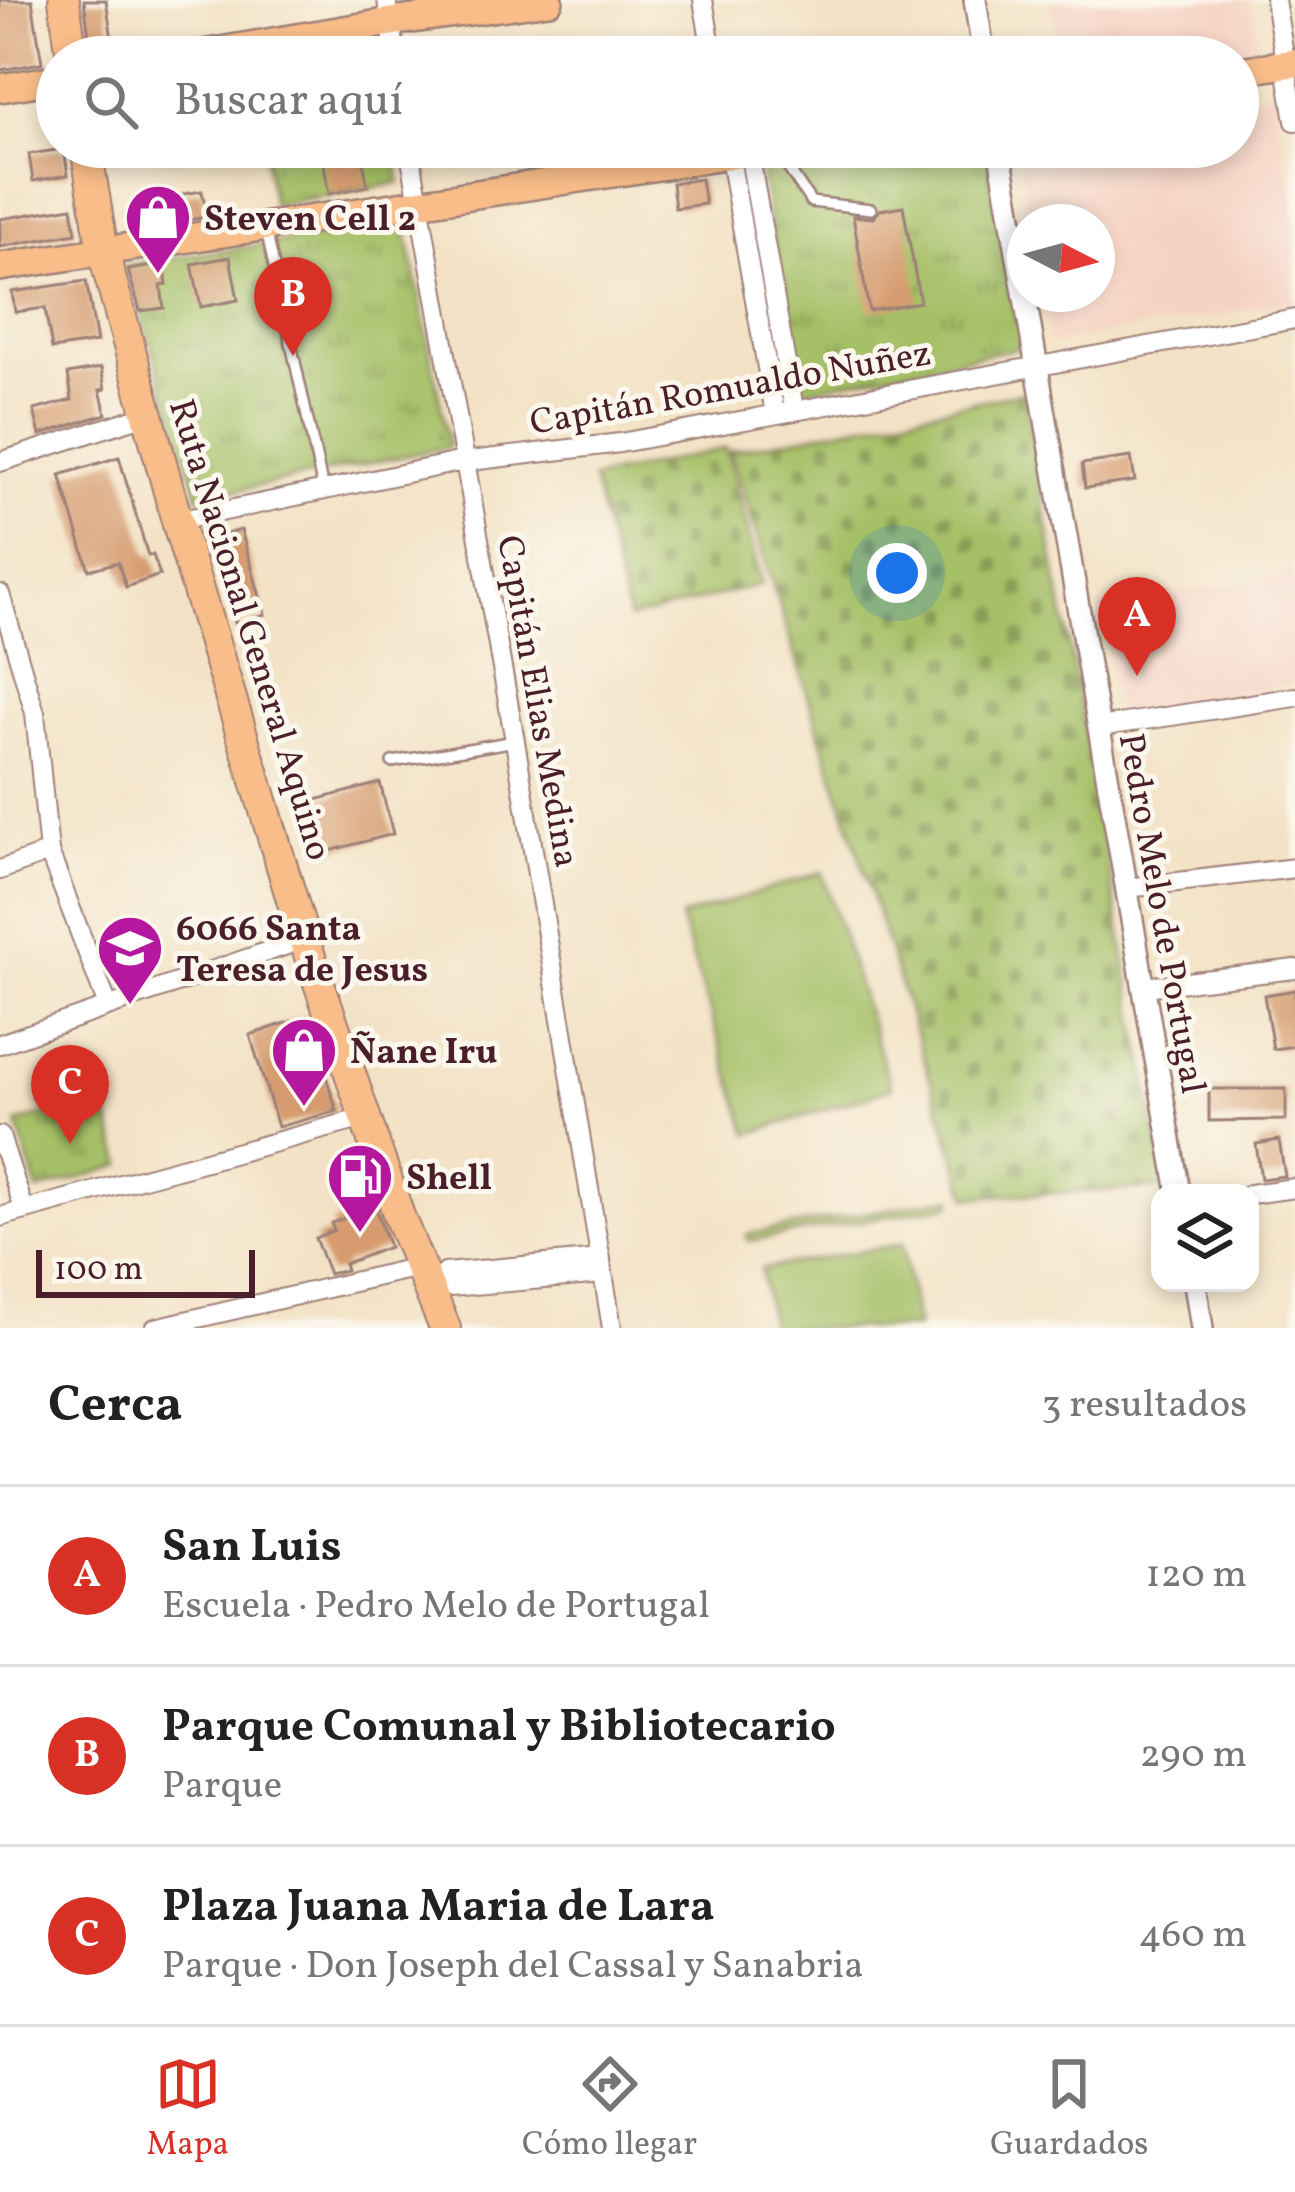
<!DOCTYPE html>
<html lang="es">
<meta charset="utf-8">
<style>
:root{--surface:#fff;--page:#f6f6f6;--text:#222;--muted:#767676;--line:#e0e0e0;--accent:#d93025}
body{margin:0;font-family:Vollkorn,serif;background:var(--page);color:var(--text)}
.controls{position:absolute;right:36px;bottom:36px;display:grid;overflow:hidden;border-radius:24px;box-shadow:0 6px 18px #0003}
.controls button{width:108px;height:108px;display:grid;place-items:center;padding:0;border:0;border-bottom:3px solid var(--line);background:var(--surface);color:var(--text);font:60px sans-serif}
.compass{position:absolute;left:1007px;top:204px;width:108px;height:108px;border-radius:50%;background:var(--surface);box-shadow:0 6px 18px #0003;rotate:96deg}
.scale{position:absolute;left:36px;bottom:30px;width:219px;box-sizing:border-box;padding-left:12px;border:6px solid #4a1f2b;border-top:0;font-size:33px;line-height:42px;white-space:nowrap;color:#4a1f2b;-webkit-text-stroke:9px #fbf7ec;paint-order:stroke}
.you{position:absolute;left:897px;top:573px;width:42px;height:42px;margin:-30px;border:9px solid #fff;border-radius:50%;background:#1a73e8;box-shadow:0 0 0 18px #1a73e833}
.badge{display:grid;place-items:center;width:78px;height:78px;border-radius:50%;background:var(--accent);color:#fff;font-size:39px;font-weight:700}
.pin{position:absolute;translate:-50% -99px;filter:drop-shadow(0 3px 6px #0008)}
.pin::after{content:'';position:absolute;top:63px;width:42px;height:36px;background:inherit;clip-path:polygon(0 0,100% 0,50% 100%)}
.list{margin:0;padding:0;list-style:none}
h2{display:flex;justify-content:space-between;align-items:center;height:156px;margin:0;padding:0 48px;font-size:51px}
h2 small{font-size:39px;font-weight:400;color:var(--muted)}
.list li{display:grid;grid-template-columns:78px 1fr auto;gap:36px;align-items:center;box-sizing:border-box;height:180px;padding:0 48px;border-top:3px solid var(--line)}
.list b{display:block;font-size:45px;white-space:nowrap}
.list p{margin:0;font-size:39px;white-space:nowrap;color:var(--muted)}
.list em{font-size:39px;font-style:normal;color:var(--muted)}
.icon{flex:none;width:66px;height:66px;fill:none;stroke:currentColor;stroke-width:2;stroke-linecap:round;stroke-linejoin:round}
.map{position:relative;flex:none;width:1295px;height:1328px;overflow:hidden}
.search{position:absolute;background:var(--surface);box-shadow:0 6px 18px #0003;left:36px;right:36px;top:36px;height:132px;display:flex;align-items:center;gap:30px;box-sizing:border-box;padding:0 42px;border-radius:66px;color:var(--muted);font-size:45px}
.sheet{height:696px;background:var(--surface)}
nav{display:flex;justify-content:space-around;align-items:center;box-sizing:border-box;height:168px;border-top:3px solid var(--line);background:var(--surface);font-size:33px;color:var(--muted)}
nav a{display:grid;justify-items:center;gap:6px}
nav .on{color:var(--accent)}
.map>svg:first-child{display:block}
.built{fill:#f5d2c2}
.grass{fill:url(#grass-tufts);stroke:#787048;stroke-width:3}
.cemetery{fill:url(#cemetery-stones);stroke:#787048;stroke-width:3}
.pitch{fill:#a5c066;stroke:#787048;stroke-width:3}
.building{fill:#d69c6f}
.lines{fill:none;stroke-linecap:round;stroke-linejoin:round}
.service-casing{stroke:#9e8078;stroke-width:14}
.minor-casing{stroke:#9e8078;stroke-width:22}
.tertiary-casing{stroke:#9e8078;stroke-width:26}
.primary-casing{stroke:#9e8078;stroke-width:32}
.trunk-casing{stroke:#9e8078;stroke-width:34}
.service{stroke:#fff;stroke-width:9}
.minor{stroke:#fff;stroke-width:18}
.tertiary{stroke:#fff;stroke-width:21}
.primary{stroke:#f9bd89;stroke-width:27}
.trunk{stroke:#f9bd89;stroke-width:30}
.labels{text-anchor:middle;stroke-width:10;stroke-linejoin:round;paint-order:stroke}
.poi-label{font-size:36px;font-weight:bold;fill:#4a1f2b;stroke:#fbf7ec;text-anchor:start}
.street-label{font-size:36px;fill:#4a1f2b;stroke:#fbf7ec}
</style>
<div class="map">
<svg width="1295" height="1328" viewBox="0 0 1295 1328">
<defs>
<pattern id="grass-tufts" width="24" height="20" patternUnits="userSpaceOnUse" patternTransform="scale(3)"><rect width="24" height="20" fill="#a5c066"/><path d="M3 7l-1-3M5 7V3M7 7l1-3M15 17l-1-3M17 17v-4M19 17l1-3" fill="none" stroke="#889b54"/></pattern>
<pattern id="cemetery-stones" width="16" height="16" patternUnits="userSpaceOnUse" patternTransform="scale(3)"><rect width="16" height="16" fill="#a5c066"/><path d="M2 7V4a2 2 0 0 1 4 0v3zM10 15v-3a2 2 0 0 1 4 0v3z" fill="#889b54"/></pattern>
</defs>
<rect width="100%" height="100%" fill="#fbf7ec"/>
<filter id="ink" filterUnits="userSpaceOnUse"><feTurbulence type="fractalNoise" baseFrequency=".00833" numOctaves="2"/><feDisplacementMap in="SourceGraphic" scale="24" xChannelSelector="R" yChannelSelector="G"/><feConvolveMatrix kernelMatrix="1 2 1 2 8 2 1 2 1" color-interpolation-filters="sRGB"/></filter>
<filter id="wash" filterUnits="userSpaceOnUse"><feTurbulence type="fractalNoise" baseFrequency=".004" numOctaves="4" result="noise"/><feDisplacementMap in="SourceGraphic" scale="48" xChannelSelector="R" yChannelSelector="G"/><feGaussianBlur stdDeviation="2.7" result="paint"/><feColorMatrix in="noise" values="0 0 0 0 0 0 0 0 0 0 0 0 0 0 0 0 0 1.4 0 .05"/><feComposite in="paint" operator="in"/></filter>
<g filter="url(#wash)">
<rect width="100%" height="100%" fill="#f3e2c5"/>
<!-- built -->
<g class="built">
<polygon points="1052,0 1251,0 1259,59 1238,62 1238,57 1059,57"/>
<polygon points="1274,92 1295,215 1295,301 1050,344 1042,294 1097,294 1097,222 1029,222 1017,147 1238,147 1238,98"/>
<polygon points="1295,574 1295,683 1117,712 1100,605"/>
</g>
<!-- grass -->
<g class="grass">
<polygon points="263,147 395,147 400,183 273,205"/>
<polygon points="883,147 985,147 1023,347 800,391 760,167"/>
<polygon points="405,223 449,447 199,498 126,265"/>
<polygon points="102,1097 123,1165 38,1191 17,1123"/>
<polygon points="949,1198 953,1199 951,1205 749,1241 746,1237 748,1234"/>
</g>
<!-- cemetery -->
<g class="cemetery">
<polygon points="1024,392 1166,1188 968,1197 730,451"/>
<polygon points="726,448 762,584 629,619 592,479"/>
</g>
<!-- pitch -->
<g class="pitch">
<polygon points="822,872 891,1088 749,1134 680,918"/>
<polygon points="902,1244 917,1328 771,1328 761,1269"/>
</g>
<g id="blocks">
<!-- building -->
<g class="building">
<polygon points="0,0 32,0 42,63 0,70"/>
<polygon points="84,0 106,0 114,52 91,51"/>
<polygon points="321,147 360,147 368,186 329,194"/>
<polygon points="64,149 68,175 33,181 29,154"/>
<polygon points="701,179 705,204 675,208 672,183"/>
<polygon points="202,191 207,217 172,222 170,204 178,202 177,195"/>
<polygon points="903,206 920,302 869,311 853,216 873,218 880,210"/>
<polygon points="72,207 76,233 0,247 0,219"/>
<polygon points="230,257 238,300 201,307 192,264"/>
<polygon points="164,264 167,285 161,286 164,308 140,311 128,270"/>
<polygon points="86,281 97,342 52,349 45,308 15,312 12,292"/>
<polygon points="101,368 105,389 100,390 106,414 40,435 34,410 72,400 68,374"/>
<polygon points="119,457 148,556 153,555 160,575 126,587 118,562 89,570 60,475"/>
<polygon points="1131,457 1135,481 1085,488 1082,464"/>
<polygon points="241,530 265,614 235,623 211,538"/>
<polygon points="380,783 393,834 322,853 308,802"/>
<polygon points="1295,990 1295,1046 1273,1049 1264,995"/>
<polygon points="307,1016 337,1111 278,1127 250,1035"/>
<polygon points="1209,1089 1286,1089 1286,1120 1209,1121"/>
<polygon points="1279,1140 1285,1176 1261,1179 1256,1144"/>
<polygon points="375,1207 389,1247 344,1264 346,1270 329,1274 315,1238 334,1230 331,1223"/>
</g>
</g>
</g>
<g filter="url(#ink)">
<use href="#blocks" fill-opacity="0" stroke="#9e8078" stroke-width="3"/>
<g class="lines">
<defs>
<g id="service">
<polyline points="813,57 816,50"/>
<polyline points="778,153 811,202 871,209"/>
<polyline points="266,230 323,489"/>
<polyline points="392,762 515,741"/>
</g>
<g id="minor">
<polyline points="387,0 396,57"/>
<polyline points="703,0 713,57"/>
<polyline points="1275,0 1295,121"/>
<polyline points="409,147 515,741 612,1328"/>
<polyline points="728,147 775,413"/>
<polyline points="749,152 794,409"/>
<polyline points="0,462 146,415"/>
<polyline points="177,521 454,463 620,443 1295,319"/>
<polyline points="0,594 35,713 49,852 108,1006"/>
<polyline points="1099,727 1295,697"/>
<polyline points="0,870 49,852"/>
<polyline points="1127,888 1295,868"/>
<polyline points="1144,987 1295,969"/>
<polyline points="0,1044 304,939"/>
<polyline points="0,1136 24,1209"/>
<polyline points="1250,1194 1295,1188"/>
<polyline points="0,1217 364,1118"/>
<polyline points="436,1281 445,1273 601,1259"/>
<polyline points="436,1281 450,1287 603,1274"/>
<polyline points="155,1328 418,1267"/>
</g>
<g id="tertiary">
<polyline points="975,0 984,57"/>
<polyline points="999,147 1179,1193"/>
<polyline points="1195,1283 1202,1328"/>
</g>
<g id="primary">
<polyline points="185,57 391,22 549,0"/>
<polyline points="1238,71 1295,63"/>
<polyline points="0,88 57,79"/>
<polyline points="0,267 783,147"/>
</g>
<g id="trunk">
<polyline points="64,0 72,57"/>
<polyline points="86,147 103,251 177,521 304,939 399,1216 445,1328"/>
</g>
</defs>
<!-- service casing -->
<use href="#service" class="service-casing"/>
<!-- minor casing -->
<use href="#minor" class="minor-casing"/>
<!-- tertiary casing -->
<use href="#tertiary" class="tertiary-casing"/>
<!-- primary casing -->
<use href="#primary" class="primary-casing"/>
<!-- trunk casing -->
<use href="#trunk" class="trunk-casing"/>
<!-- service -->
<use href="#service" class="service"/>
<!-- minor -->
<use href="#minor" class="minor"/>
<!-- tertiary -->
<use href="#tertiary" class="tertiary"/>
<!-- primary -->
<use href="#primary" class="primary"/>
<!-- trunk -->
<use href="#trunk" class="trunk"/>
</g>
</g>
<!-- icons -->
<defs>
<symbol id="shop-pin" viewBox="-11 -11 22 30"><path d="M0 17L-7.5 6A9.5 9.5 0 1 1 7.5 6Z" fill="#b5179e" stroke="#fbf7ec"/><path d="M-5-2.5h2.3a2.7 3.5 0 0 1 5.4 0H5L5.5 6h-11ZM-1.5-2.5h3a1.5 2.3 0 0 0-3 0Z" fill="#fff"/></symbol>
<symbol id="school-pin" viewBox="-11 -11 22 30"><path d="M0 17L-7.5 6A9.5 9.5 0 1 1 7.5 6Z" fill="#b5179e" stroke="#fbf7ec"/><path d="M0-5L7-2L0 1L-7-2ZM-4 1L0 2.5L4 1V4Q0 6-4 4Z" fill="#fff"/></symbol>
<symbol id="fuel-pin" viewBox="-11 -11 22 30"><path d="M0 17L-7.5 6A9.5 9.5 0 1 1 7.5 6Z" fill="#b5179e" stroke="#fbf7ec"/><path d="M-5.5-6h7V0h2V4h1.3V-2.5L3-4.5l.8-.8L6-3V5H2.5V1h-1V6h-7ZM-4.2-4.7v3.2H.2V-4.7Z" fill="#fff"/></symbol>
</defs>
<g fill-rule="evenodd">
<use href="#shop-pin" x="120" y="179" width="76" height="104"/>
<use href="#school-pin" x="92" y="910" width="76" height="104"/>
<use href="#shop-pin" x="266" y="1012" width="76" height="104"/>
<use href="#fuel-pin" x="322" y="1138" width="76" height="104"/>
</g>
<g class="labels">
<!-- poi labels -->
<g class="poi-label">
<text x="204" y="230">Steven Cell 2</text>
<text x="176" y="940">6066 Santa<tspan x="176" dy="41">Teresa de Jesus</tspan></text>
<text x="350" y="1063">Ñane Iru</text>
<text x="406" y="1189">Shell</text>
</g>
<!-- street labels -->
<g class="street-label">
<text transform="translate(730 386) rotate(-10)" y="13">Capitán Romualdo Nuñez</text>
<text transform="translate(252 629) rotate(73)" y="13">Ruta Nacional General Aquino</text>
<text transform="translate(540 701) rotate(80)" y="13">Capitán Elias Medina</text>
<text transform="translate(1164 913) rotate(80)" y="13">Pedro Melo de Portugal</text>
</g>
</g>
</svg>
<div class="controls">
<button><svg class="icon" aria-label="layers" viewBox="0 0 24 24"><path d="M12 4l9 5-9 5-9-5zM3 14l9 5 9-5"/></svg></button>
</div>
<svg class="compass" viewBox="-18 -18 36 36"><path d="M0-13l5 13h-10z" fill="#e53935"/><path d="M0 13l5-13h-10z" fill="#767676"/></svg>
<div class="scale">100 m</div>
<div class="you"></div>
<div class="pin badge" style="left:1137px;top:676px">A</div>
<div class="pin badge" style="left:293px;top:356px">B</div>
<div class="pin badge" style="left:70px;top:1144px">C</div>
<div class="search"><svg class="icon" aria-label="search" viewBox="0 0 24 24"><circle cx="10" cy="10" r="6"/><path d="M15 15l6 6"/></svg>Buscar aquí</div>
</div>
<section class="sheet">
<h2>Cerca<small>3 resultados</small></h2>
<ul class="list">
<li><span class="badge">A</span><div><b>San Luis</b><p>Escuela · Pedro Melo de Portugal</p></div><em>120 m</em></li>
<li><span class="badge">B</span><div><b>Parque Comunal y Bibliotecario</b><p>Parque</p></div><em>290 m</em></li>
<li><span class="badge">C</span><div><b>Plaza Juana Maria de Lara</b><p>Parque · Don Joseph del Cassal y Sanabria</p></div><em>460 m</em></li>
</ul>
</section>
<nav>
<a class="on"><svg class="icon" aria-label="map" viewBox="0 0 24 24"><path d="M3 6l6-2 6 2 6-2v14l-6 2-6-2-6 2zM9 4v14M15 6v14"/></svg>Mapa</a>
<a><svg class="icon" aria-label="directions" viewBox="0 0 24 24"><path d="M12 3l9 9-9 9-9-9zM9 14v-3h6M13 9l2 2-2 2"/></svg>Cómo llegar</a>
<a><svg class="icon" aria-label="saved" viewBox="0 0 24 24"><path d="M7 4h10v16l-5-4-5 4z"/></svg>Guardados</a>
</nav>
